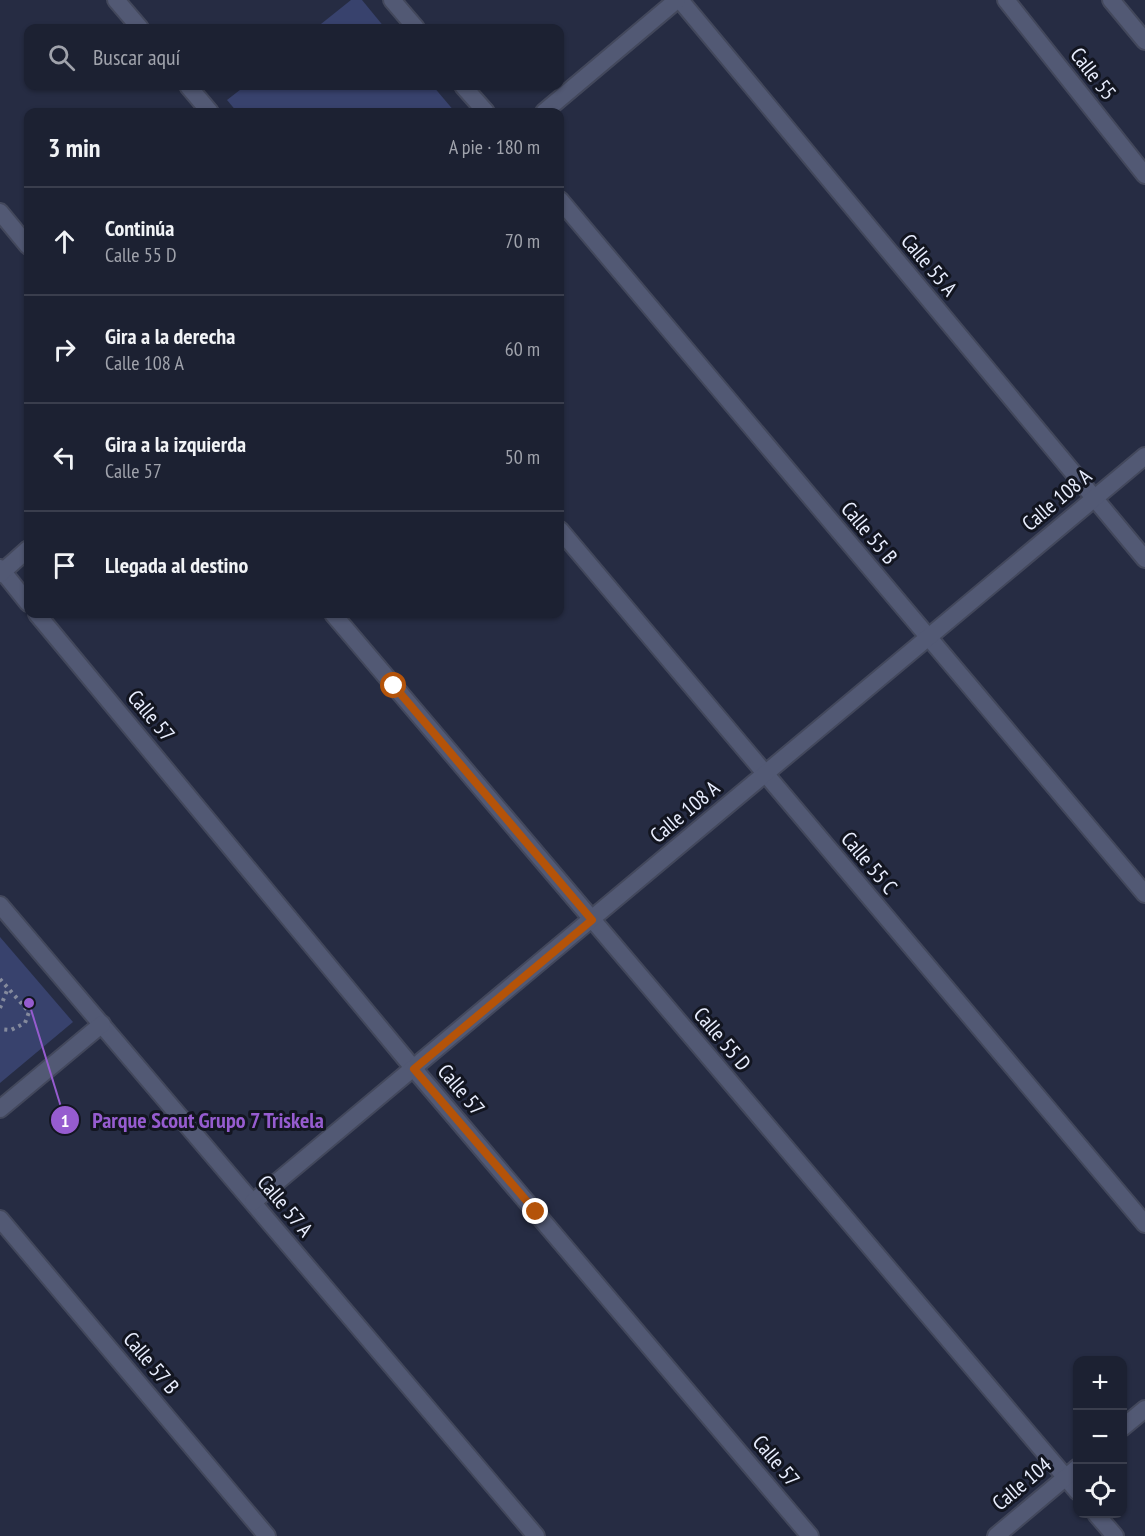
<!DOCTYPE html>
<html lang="es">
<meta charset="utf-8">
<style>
:root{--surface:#1c2132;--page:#292e3e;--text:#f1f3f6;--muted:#a0a3ac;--line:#3a3e4d}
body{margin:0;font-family:"PT Sans Narrow",sans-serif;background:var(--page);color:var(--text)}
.controls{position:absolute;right:18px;bottom:18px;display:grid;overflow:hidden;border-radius:12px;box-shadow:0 2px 4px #0004}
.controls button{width:54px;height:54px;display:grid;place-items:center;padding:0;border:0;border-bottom:2px solid var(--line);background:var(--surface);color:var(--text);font:30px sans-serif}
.stop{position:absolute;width:18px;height:18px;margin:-14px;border:4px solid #b45309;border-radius:50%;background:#fff}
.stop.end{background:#b45309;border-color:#fff;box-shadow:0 2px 6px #0008}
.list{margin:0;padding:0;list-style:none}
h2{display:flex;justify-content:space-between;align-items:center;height:78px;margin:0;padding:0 24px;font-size:26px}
h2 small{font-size:20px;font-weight:400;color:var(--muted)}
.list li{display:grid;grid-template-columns:39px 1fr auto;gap:18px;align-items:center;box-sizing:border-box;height:108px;padding:0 24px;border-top:2px solid var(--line)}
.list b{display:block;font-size:22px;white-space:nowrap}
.list p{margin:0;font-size:20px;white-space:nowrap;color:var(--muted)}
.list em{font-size:20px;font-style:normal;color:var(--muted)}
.icon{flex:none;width:33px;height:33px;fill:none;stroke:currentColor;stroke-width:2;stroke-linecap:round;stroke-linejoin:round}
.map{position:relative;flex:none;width:1145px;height:1536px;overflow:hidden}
.search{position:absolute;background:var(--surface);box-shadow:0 2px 4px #0004;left:24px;top:24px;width:540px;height:66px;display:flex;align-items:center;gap:15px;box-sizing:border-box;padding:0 21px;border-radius:12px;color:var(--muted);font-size:22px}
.panel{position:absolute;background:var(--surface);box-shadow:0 2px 4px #0004;left:24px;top:108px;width:540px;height:510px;border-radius:12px}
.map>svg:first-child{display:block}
.green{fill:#38426d}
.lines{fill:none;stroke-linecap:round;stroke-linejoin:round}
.minor-casing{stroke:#43485c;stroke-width:20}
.secondary-casing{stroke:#43485c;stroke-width:20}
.path{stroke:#848a9d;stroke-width:4;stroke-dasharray:3 4.5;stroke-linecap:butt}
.minor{stroke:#525974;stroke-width:16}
.secondary{stroke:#525974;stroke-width:16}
.route{stroke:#b45309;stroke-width:8}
.labels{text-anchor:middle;stroke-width:6;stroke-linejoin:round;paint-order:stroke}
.street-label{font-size:21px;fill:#e9eefe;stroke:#121520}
.leader{fill:none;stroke:#965ccf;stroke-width:2}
.callout-dot{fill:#965ccf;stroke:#121520;stroke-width:2}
.mark-label{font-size:18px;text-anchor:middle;font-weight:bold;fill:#fff}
.callout-label{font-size:22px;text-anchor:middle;font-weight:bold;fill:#965ccf;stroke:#121520;stroke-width:6;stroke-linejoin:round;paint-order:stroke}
</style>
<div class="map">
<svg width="1145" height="1536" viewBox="0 0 1145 1536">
<rect width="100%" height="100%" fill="#262c43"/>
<!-- green -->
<g class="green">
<polygon points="351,0 362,0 385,28 316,28"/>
<polygon points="245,86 433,86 455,112 237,112 227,100"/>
<polygon points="0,937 73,1022 0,1083"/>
</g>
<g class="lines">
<defs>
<g id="minor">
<polyline points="116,0 140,28"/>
<polyline points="392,0 416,28"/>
<polyline points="680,0 1145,559"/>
<polyline points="188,86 210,112"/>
<polyline points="463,86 486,112"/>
<polyline points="544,112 677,0"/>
<polyline points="560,200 1145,894"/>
<polyline points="0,212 28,246"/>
<polyline points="560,530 1145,1224"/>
<polyline points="0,568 28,603"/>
<polyline points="0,574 28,549"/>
<polyline points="37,614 414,1069 810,1536"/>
<polyline points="333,614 1078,1492"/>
<polyline points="0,905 536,1536"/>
<polyline points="0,1109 102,1024"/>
<polyline points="253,1202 1145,456"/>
<polyline points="0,1219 267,1536"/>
<polyline points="1122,1428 1145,1409"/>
<polyline points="1096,1514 1115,1536"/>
<polyline points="996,1536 1078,1467"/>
</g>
<g id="secondary">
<polyline points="1006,0 1145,175"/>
<polyline points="1111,0 1145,41"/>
</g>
</defs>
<!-- minor casing -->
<use href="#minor" class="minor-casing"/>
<!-- secondary casing -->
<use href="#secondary" class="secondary-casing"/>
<!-- path -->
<g class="path">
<polyline points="0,979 29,1012 25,1023 11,1030 0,1029"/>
<polyline points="0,1008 8,988"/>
</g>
<!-- minor -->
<use href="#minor" class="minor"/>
<!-- secondary -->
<use href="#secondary" class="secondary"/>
</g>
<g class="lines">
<!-- route -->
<polyline class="route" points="394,686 592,920 414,1069 536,1212"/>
</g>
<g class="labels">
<!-- street labels -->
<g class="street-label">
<text transform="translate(1093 74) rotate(52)" y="7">Calle 55</text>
<text transform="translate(929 265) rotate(50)" y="7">Calle 55 A</text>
<text transform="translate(1057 500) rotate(-40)" y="7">Calle 108 A</text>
<text transform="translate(869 533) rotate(50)" y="7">Calle 55 B</text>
<text transform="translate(151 716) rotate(50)" y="7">Calle 57</text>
<text transform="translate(685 812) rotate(-40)" y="7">Calle 108 A</text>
<text transform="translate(869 863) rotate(50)" y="7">Calle 55 C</text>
<text transform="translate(722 1039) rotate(50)" y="7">Calle 55 D</text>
<text transform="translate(461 1090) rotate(50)" y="7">Calle 57</text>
<text transform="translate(285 1206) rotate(50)" y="7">Calle 57 A</text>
<text transform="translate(151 1363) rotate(50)" y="7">Calle 57 B</text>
<text transform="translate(776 1461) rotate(50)" y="7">Calle 57</text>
<text transform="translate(1022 1484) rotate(-40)" y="7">Calle 104</text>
</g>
</g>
<!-- callouts -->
<path class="leader" d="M29 1003L65 1120"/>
<g class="callout-dot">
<circle cx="29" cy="1003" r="6"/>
<circle cx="65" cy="1120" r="15"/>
</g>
<g class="mark-label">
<text x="65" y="1127">1</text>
</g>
<g class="callout-label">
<text x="208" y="1128">Parque Scout Grupo 7 Triskela</text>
</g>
</svg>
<div class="controls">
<button>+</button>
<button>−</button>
<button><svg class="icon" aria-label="locate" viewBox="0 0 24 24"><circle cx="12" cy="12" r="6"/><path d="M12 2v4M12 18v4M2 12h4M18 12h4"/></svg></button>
</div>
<div class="stop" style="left:394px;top:686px"></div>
<div class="stop end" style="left:536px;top:1212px"></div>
<div class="search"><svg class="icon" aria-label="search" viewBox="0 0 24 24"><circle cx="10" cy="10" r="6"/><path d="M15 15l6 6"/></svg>Buscar aquí</div>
<section class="panel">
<h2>3 min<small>A pie · 180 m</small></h2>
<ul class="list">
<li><svg class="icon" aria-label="ahead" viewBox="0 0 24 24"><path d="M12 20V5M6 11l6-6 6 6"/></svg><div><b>Continúa</b><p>Calle 55 D</p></div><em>70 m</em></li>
<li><svg class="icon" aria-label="right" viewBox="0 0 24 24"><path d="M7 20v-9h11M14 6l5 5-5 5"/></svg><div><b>Gira a la derecha</b><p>Calle 108 A</p></div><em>60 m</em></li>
<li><svg class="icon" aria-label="left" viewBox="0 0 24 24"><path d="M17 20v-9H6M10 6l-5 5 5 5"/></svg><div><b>Gira a la izquierda</b><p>Calle 57</p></div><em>50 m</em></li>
<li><svg class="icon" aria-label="arrive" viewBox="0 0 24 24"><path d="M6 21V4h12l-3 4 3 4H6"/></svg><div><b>Llegada al destino</b></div></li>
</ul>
</section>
</div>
